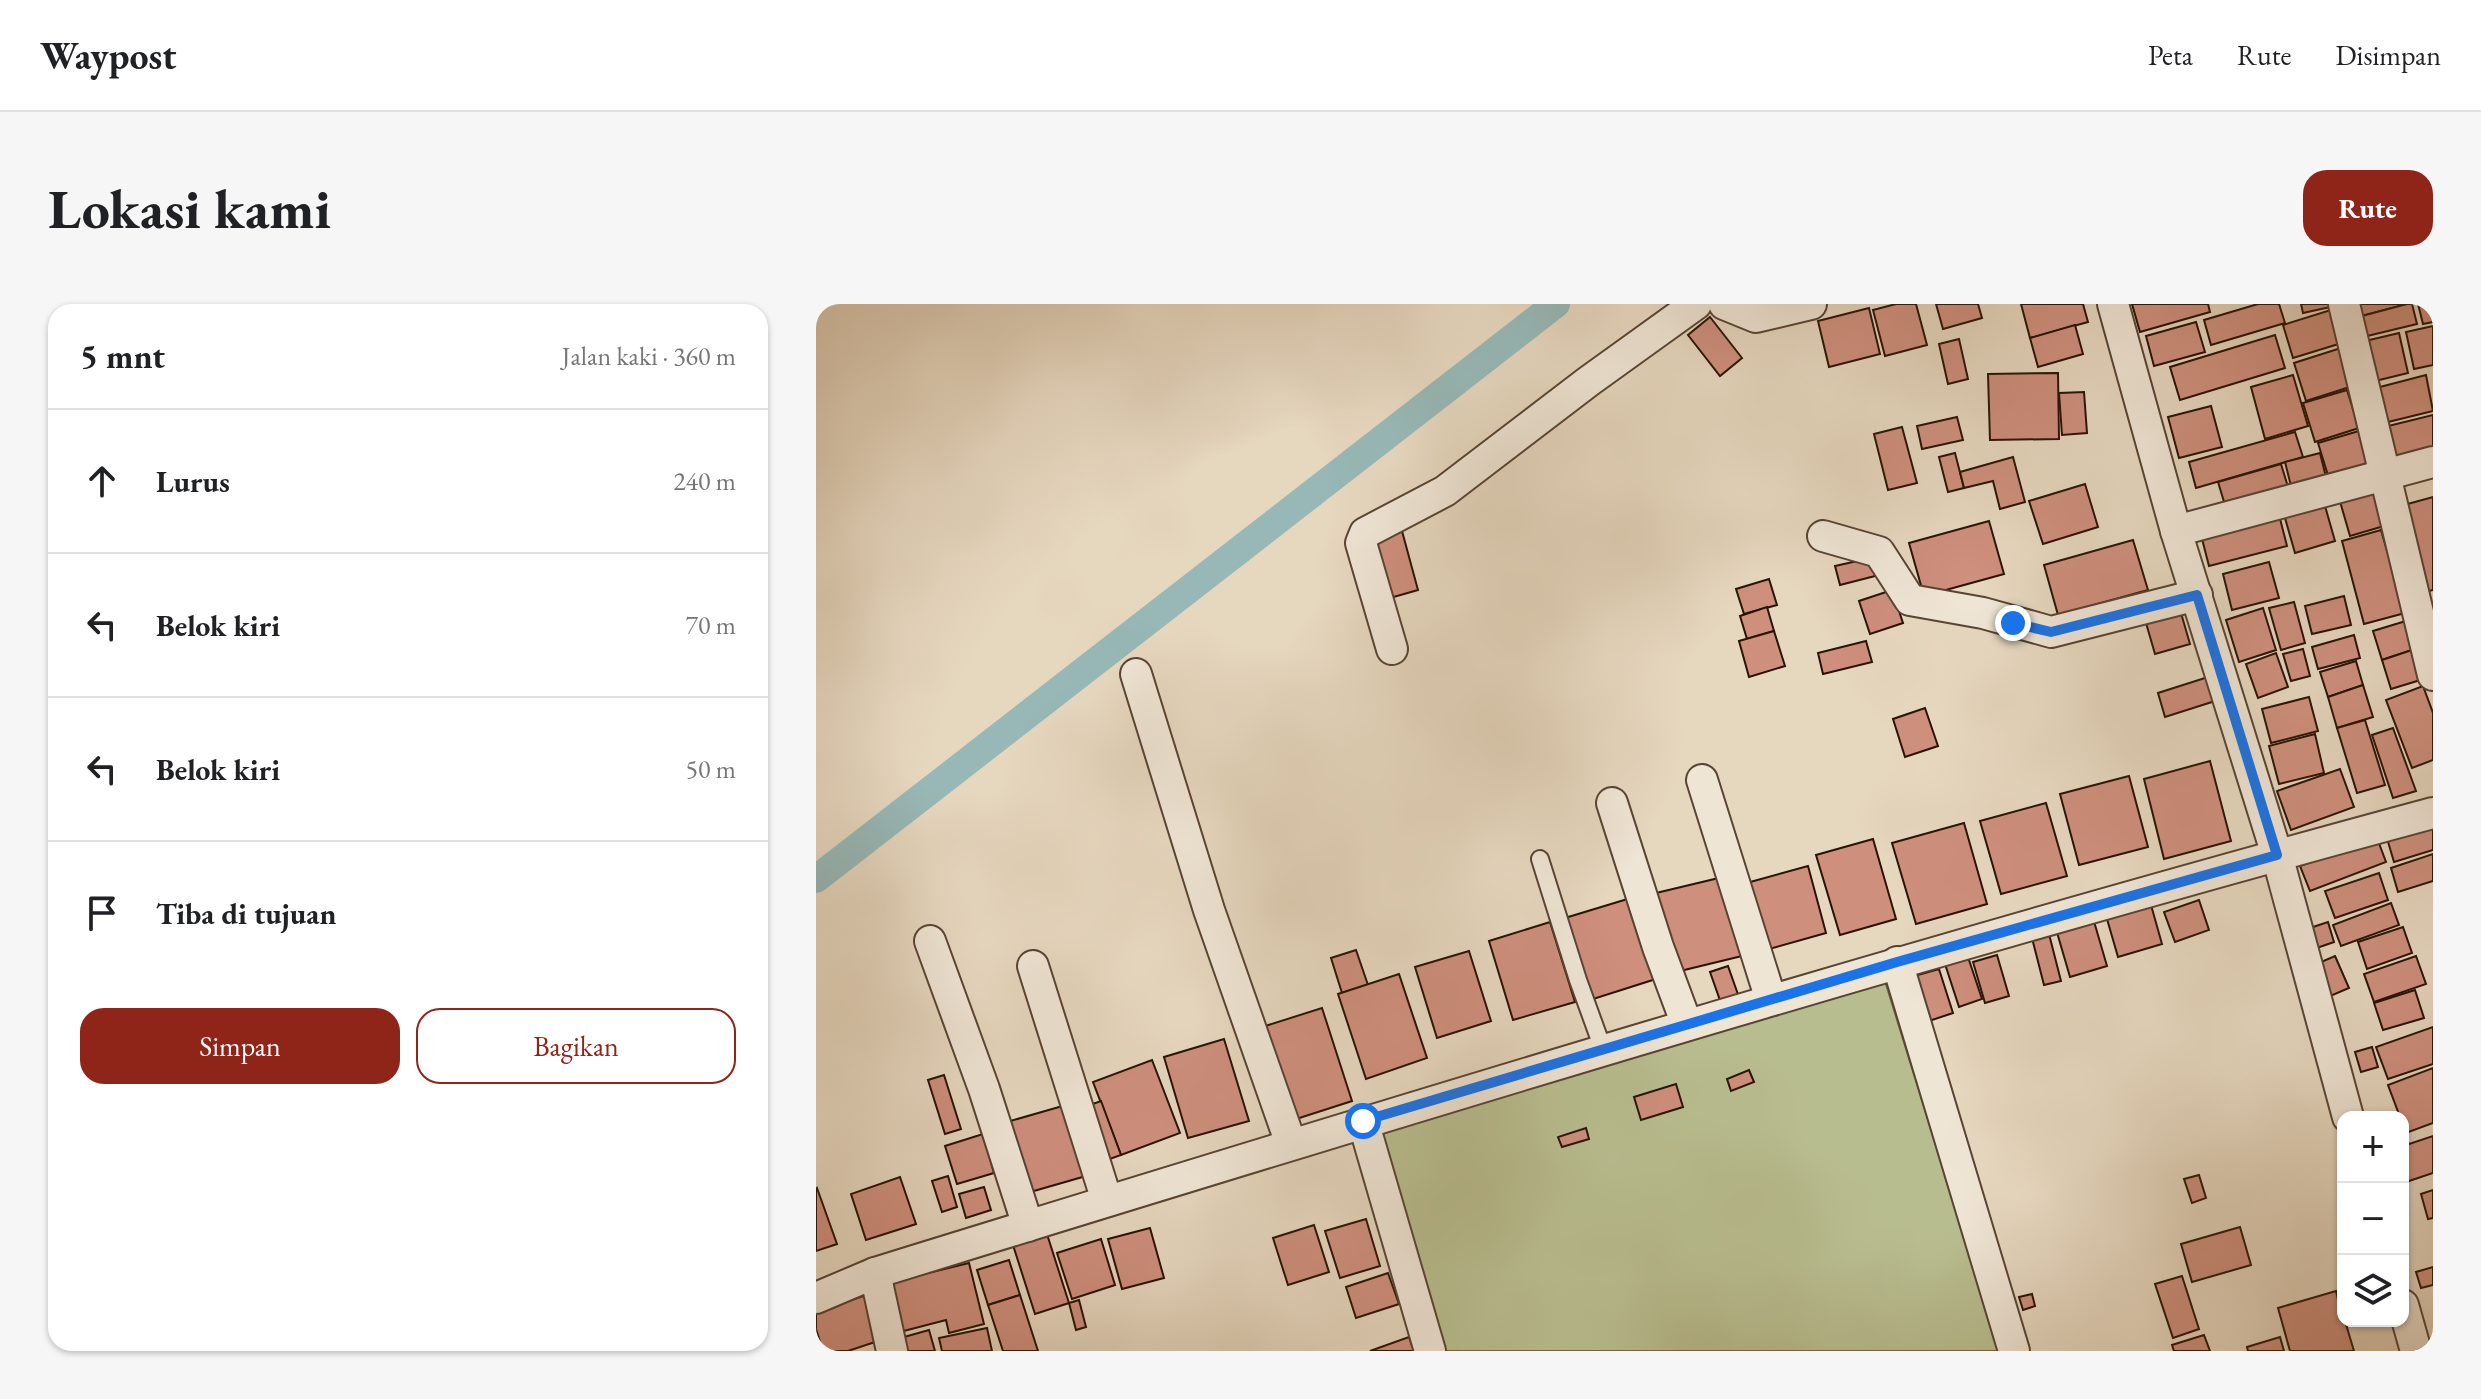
<!DOCTYPE html>
<html lang="id">
<meta charset="utf-8">
<style>
:root{--surface:#fff;--page:#f6f6f6;--text:#202124;--muted:#757577;--line:#e0e0e0;--accent:#8f2418}
body{margin:0;font-family:"EB Garamond",serif;background:var(--page);color:var(--text)}
.controls{position:absolute;right:24px;bottom:24px;display:grid;overflow:hidden;border-radius:16px;box-shadow:0 2px 6px #0004}
.controls button{width:72px;height:72px;display:grid;place-items:center;padding:0;border:0;border-bottom:2px solid var(--line);background:var(--surface);color:var(--text);font:40px sans-serif}
.stop{position:absolute;width:24px;height:24px;margin:-18px;border:6px solid #1a73e8;border-radius:50%;background:#fff}
.stop.end{background:#1a73e8;border-color:#fff;box-shadow:0 2px 8px #0008}
.list{margin:0;padding:0;list-style:none}
h2{display:flex;justify-content:space-between;align-items:center;height:104px;margin:0;padding:0 32px;font-size:34px}
h2 small{font-size:26px;font-weight:400;color:var(--muted)}
.list li{display:grid;grid-template-columns:52px 1fr auto;gap:24px;align-items:center;box-sizing:border-box;height:144px;padding:0 32px;border-top:2px solid var(--line)}
.list b{display:block;font-size:30px;white-space:nowrap}
.list em{font-size:26px;font-style:normal;color:var(--muted)}
.actions{display:flex;gap:16px;padding:24px 32px}
.actions a{flex:1;padding:18px 0;border:2px solid var(--accent);border-radius:24px;text-align:center;font-size:28px;color:var(--accent)}
.actions .main{background:var(--accent);color:#fff}
.icon{flex:none;width:44px;height:44px;fill:none;stroke:currentColor;stroke-width:2;stroke-linecap:round;stroke-linejoin:round}
.map{position:relative;flex:none;width:1617px;height:1047px;overflow:hidden;border-radius:24px}
header{display:flex;align-items:center;gap:48px;box-sizing:border-box;height:112px;padding:0 40px;background:var(--surface);border-bottom:2px solid var(--line)}
header strong{font-size:38px}
nav{display:flex;gap:44px;margin-inline-start:auto;font-size:28px}
.intro{display:flex;align-items:center;justify-content:space-between;box-sizing:border-box;height:192px;padding:0 48px}
h1{margin:0;font-size:56px}
.button{padding:20px 36px;border-radius:24px;background:var(--accent);color:#fff;font-size:28px;font-weight:700}
main{display:flex;gap:48px;padding:0 48px}
aside{flex:1;background:var(--surface);border-radius:24px;box-shadow:0 2px 6px #0004}
.map>svg:first-child{display:block}
.green{fill:#b8bd8f;stroke:#70684a;stroke-width:2}
.lines{fill:none;stroke-linecap:round;stroke-linejoin:round}
.canal{stroke:#97b8b7;stroke-width:28}
.building{fill:#ce8f7d;stroke:#291304;stroke-width:2}
.lane-casing{stroke:#584433;stroke-width:20}
.street-casing{stroke:#584433;stroke-width:34}
.lane{stroke:#efe5d5;stroke-width:16}
.street{stroke:#efe5d5;stroke-width:30}
.route{stroke:#1a73e8;stroke-width:10}
</style>
<header>
<strong>Waypost</strong>
<nav><a>Peta</a><a>Rute</a><a>Disimpan</a></nav>
</header>
<div class="intro"><h1>Lokasi kami</h1><a class="button">Rute</a></div>
<main>
<aside>
<h2>5 mnt<small>Jalan kaki · 360 m</small></h2>
<ul class="list">
<li><svg class="icon" aria-label="ahead" viewBox="0 0 24 24"><path d="M12 20V5M6 11l6-6 6 6"/></svg><div><b>Lurus</b></div><em>240 m</em></li>
<li><svg class="icon" aria-label="left" viewBox="0 0 24 24"><path d="M17 20v-9H6M10 6l-5 5 5 5"/></svg><div><b>Belok kiri</b></div><em>70 m</em></li>
<li><svg class="icon" aria-label="left" viewBox="0 0 24 24"><path d="M17 20v-9H6M10 6l-5 5 5 5"/></svg><div><b>Belok kiri</b></div><em>50 m</em></li>
<li><svg class="icon" aria-label="arrive" viewBox="0 0 24 24"><path d="M6 21V4h12l-3 4 3 4H6"/></svg><div><b>Tiba di tujuan</b></div></li>
</ul>
<div class="actions"><a class="main">Simpan</a><a>Bagikan</a></div>
</aside>
<div class="map">
<svg width="1617" height="1047" viewBox="0 0 1617 1047">
<rect width="100%" height="100%" fill="#e6d7bf"/>
<filter id="stains"><feTurbulence type="fractalNoise" baseFrequency=".0025" numOctaves="4"/><feColorMatrix values="0 0 0 0 .2 0 0 0 0 .09 0 0 0 0 .02 0 0 0 .5 -.17"/></filter>
<radialGradient id="worn" r=".72"><stop offset=".6" stop-color="#630" stop-opacity="0"/><stop offset="1" stop-color="#630" stop-opacity=".3"/></radialGradient>
<!-- green -->
<polygon class="green" points="1069,677 1184,1047 629,1047 560,825"/>
<g class="lines">
<!-- canal -->
<polyline class="canal" points="0,575 740,0"/>
</g>
<!-- building -->
<g class="building">
<polygon points="1080,0 1100,0 1111,41 1069,52 1057,6"/>
<polygon points="1120,0 1162,0 1166,14 1127,25"/>
<polygon points="1205,0 1267,0 1272,18 1214,34"/>
<polygon points="1316,0 1392,0 1394,8 1324,28"/>
<polygon points="1442,0 1463,0 1469,19 1395,41 1388,16"/>
<polygon points="1485,0 1519,0 1519,2 1487,9"/>
<polygon points="1538,0 1591,0 1542,13"/>
<polygon points="1591,0 1596,0 1601,20 1547,33 1542,13"/>
<polygon points="1602,0 1617,0 1617,18 1607,20"/>
<polygon points="1053,4 1064,50 1013,63 1002,17"/>
<polygon points="1518,5 1529,38 1477,54 1467,21"/>
<polygon points="894,13 926,54 904,72 872,31"/>
<polygon points="1380,18 1389,48 1338,62 1330,32"/>
<polygon points="1259,21 1267,50 1222,63 1214,34"/>
<polygon points="1617,22 1617,61 1598,65 1590,28"/>
<polygon points="1583,29 1592,69 1555,78 1545,38"/>
<polygon points="1459,31 1469,64 1364,96 1354,63"/>
<polygon points="1143,35 1152,75 1132,80 1123,40"/>
<polygon points="1528,43 1540,81 1490,97 1478,59"/>
<polygon points="1242,69 1243,135 1174,136 1172,70"/>
<polygon points="1477,71 1492,122 1449,135 1435,83"/>
<polygon points="1610,71 1617,107 1568,119 1560,84"/>
<polygon points="1531,86 1543,124 1499,138 1487,99"/>
<polygon points="1268,88 1271,129 1246,131 1243,89"/>
<polygon points="1395,102 1406,143 1363,154 1352,113"/>
<polygon points="1617,111 1617,148 1577,158 1568,123"/>
<polygon points="1141,113 1147,136 1106,145 1101,122"/>
<polygon points="1086,123 1101,179 1072,186 1058,130"/>
<polygon points="1553,124 1565,162 1514,178 1502,139"/>
<polygon points="1479,128 1487,153 1380,184 1373,158"/>
<polygon points="1139,149 1148,184 1132,188 1123,153"/>
<polygon points="1504,149 1512,181 1477,190 1469,158"/>
<polygon points="1197,153 1209,198 1184,205 1177,177 1148,184 1144,168"/>
<polygon points="1465,160 1472,183 1409,201 1402,178"/>
<polygon points="1269,180 1282,223 1227,240 1213,197"/>
<polygon points="1556,184 1568,222 1534,232 1523,194"/>
<polygon points="1617,193 1617,286 1609,288 1588,201"/>
<polygon points="1507,195 1519,237 1479,249 1467,207"/>
<polygon points="1462,207 1471,242 1393,262 1384,227"/>
<polygon points="1173,217 1188,270 1108,292 1093,239"/>
<polygon points="1565,226 1589,309 1548,320 1526,237"/>
<polygon points="586,227 602,286 567,296 550,237"/>
<polygon points="1317,236 1332,286 1242,311 1228,261"/>
<polygon points="1059,253 1063,271 1024,281 1019,262"/>
<polygon points="1453,258 1463,294 1416,306 1407,270"/>
<polygon points="953,275 961,301 928,310 920,285"/>
<polygon points="1076,286 1087,319 1054,330 1043,297"/>
<polygon points="1528,292 1535,321 1496,330 1489,302"/>
<polygon points="1478,298 1489,339 1465,346 1453,304"/>
<polygon points="951,303 958,327 931,335 924,312"/>
<polygon points="1447,304 1460,346 1423,358 1410,316"/>
<polygon points="1365,309 1374,340 1339,350 1330,319"/>
<polygon points="1593,316 1602,344 1566,356 1557,327"/>
<polygon points="958,327 969,362 933,373 923,337"/>
<polygon points="1538,331 1544,354 1502,365 1496,343"/>
<polygon points="1050,337 1056,358 1007,370 1002,349"/>
<polygon points="1602,344 1611,374 1575,385 1566,356"/>
<polygon points="1487,345 1494,372 1475,377 1467,350"/>
<polygon points="1460,349 1472,383 1442,394 1430,360"/>
<polygon points="1540,357 1547,381 1512,393 1504,368"/>
<polygon points="1392,373 1399,397 1349,413 1342,389"/>
<polygon points="1547,381 1557,413 1521,424 1512,393"/>
<polygon points="1607,382 1617,409 1617,456 1596,464 1570,396"/>
<polygon points="1493,393 1502,427 1455,439 1446,405"/>
<polygon points="1109,404 1122,442 1089,453 1077,415"/>
<polygon points="1549,416 1569,481 1541,489 1521,424"/>
<polygon points="1577,424 1600,487 1577,494 1556,431"/>
<polygon points="1499,430 1508,469 1463,480 1453,442"/>
<polygon points="1394,457 1415,537 1348,555 1328,475"/>
<polygon points="1524,465 1538,503 1475,526 1461,487"/>
<polygon points="1313,472 1332,543 1263,561 1244,490"/>
<polygon points="1230,499 1251,572 1185,590 1164,517"/>
<polygon points="1617,517 1617,546 1578,558 1570,531"/>
<polygon points="1148,519 1171,600 1100,620 1076,539"/>
<polygon points="1561,534 1570,558 1494,587 1484,562"/>
<polygon points="1057,535 1080,615 1024,631 1000,551"/>
<polygon points="1617,550 1617,577 1582,588 1575,564"/>
<polygon points="992,562 1010,629 946,647 927,580"/>
<polygon points="1563,569 1572,596 1519,614 1509,587"/>
<polygon points="907,573 926,652 860,668 840,589"/>
<polygon points="818,593 843,674 774,696 749,614"/>
<polygon points="1383,596 1393,626 1359,638 1348,608"/>
<polygon points="1575,599 1583,621 1525,642 1517,621"/>
<polygon points="1335,601 1346,640 1302,653 1291,615"/>
<polygon points="1277,614 1291,662 1254,673 1240,625"/>
<polygon points="734,618 759,698 697,716 673,637"/>
<polygon points="1512,618 1518,638 1495,646 1488,626"/>
<polygon points="1587,623 1596,649 1551,665 1542,638"/>
<polygon points="1233,630 1245,677 1228,681 1216,634"/>
<polygon points="540,646 552,681 526,689 515,654"/>
<polygon points="653,647 675,717 621,734 599,663"/>
<polygon points="1181,651 1193,692 1169,699 1157,658"/>
<polygon points="1519,652 1533,684 1512,693 1498,661"/>
<polygon points="1600,652 1610,680 1558,698 1548,670"/>
<polygon points="1152,653 1166,695 1143,703 1129,660"/>
<polygon points="912,662 924,696 906,702 894,668"/>
<polygon points="1123,665 1137,709 1113,717 1098,672"/>
<polygon points="583,670 611,754 550,775 522,690"/>
<polygon points="1599,686 1608,714 1567,726 1558,699"/>
<polygon points="506,704 536,797 471,818 440,725"/>
<polygon points="1617,723 1617,760 1572,775 1560,743"/>
<polygon points="408,735 433,817 372,834 348,753"/>
<polygon points="1556,743 1562,763 1545,768 1539,748"/>
<polygon points="336,756 364,829 305,851 277,778"/>
<polygon points="1617,764 1617,819 1590,829 1587,813 1584,813 1572,781"/>
<polygon points="933,766 938,778 915,787 911,775"/>
<polygon points="128,771 145,825 129,830 112,776"/>
<polygon points="860,780 867,803 825,816 818,793"/>
<polygon points="285,797 305,851 291,856 271,802"/>
<polygon points="250,801 270,872 204,891 184,820"/>
<polygon points="770,824 773,835 746,843 742,833"/>
<polygon points="167,830 178,869 141,880 129,842"/>
<polygon points="1617,832 1617,869 1587,879 1587,842"/>
<polygon points="1383,871 1390,894 1376,899 1368,875"/>
<polygon points="132,872 141,903 126,908 116,877"/>
<polygon points="84,873 100,920 50,936 35,890"/>
<polygon points="168,883 175,906 150,914 143,890"/>
<polygon points="1,884 21,940 0,947 0,885"/>
<polygon points="1617,886 1617,914 1612,915 1605,890"/>
<polygon points="550,915 564,962 524,974 509,927"/>
<polygon points="498,921 513,968 472,981 457,934"/>
<polygon points="1424,923 1435,961 1376,978 1365,940"/>
<polygon points="334,924 348,974 306,985 292,935"/>
<polygon points="230,927 253,999 219,1010 196,938"/>
<polygon points="285,935 299,981 256,995 241,949"/>
<polygon points="193,956 204,991 172,1001 161,966"/>
<polygon points="153,959 168,1020 133,1029 130,1016 80,1029 67,980"/>
<polygon points="1617,963 1617,981 1605,984 1600,968"/>
<polygon points="572,969 583,1000 540,1014 530,983"/>
<polygon points="1366,972 1383,1025 1357,1034 1339,980"/>
<polygon points="1520,987 1527,1017 1529,1017 1538,1047 1474,1047 1462,1004"/>
<polygon points="53,990 68,1035 32,1047 7,1047 0,1025 0,1008"/>
<polygon points="1216,990 1219,1002 1207,1006 1203,993"/>
<polygon points="204,991 222,1047 187,1047 172,1001"/>
<polygon points="263,996 270,1023 260,1026 253,999"/>
<polygon points="171,1024 176,1047 126,1047 123,1034"/>
<polygon points="113,1026 119,1047 85,1047 81,1035"/>
<polygon points="1388,1031 1394,1047 1358,1047 1356,1041"/>
<polygon points="593,1033 598,1047 554,1047"/>
<polygon points="1464,1033 1468,1047 1432,1047 1431,1043"/>
</g>
<g class="lines">
<defs>
<polyline id="lane" points="724,555 762,676 787,745"/>
<g id="street">
<polyline points="908,0 940,13 995,0"/>
<polyline points="1297,0 1360,227 1461,551 1532,813"/>
<polyline points="1528,0 1617,371"/>
<polyline points="1360,227 1617,158"/>
<polyline points="1007,232 1063,248 1094,296 1167,309 1235,328 1381,291"/>
<polyline points="576,345 545,239 549,229 629,187 773,77 880,0"/>
<polyline points="320,370 393,606 475,840"/>
<polyline points="886,476 955,696"/>
<polyline points="796,499 842,643 871,721"/>
<polyline points="114,637 168,785 212,922"/>
<polyline points="1081,658 1198,1047"/>
<polyline points="217,662 291,897"/>
<polyline points="547,817 614,1047"/>
<polyline points="59,969 76,1047"/>
<path d="M0,994L59,969C577,809 1094,650 1617,509"/>
<polyline points="1587,1001 1600,1047"/>
</g>
</defs>
<!-- lane casing -->
<use href="#lane" class="lane-casing"/>
<!-- street casing -->
<use href="#street" class="street-casing"/>
<!-- lane -->
<use href="#lane" class="lane"/>
<!-- street -->
<use href="#street" class="street"/>
</g>
<g class="lines">
<!-- route -->
<polyline class="route" points="547,817 1081,658 1461,551 1381,291 1235,328 1197,319"/>
</g>
<rect width="100%" height="100%" filter="url(#stains)"/>
<rect width="100%" height="100%" fill="url(#worn)"/>
</svg>
<div class="controls">
<button>+</button>
<button>−</button>
<button><svg class="icon" aria-label="layers" viewBox="0 0 24 24"><path d="M12 4l9 5-9 5-9-5zM3 14l9 5 9-5"/></svg></button>
</div>
<div class="stop" style="left:547px;top:817px"></div>
<div class="stop end" style="left:1197px;top:319px"></div>
</div>
</main>
